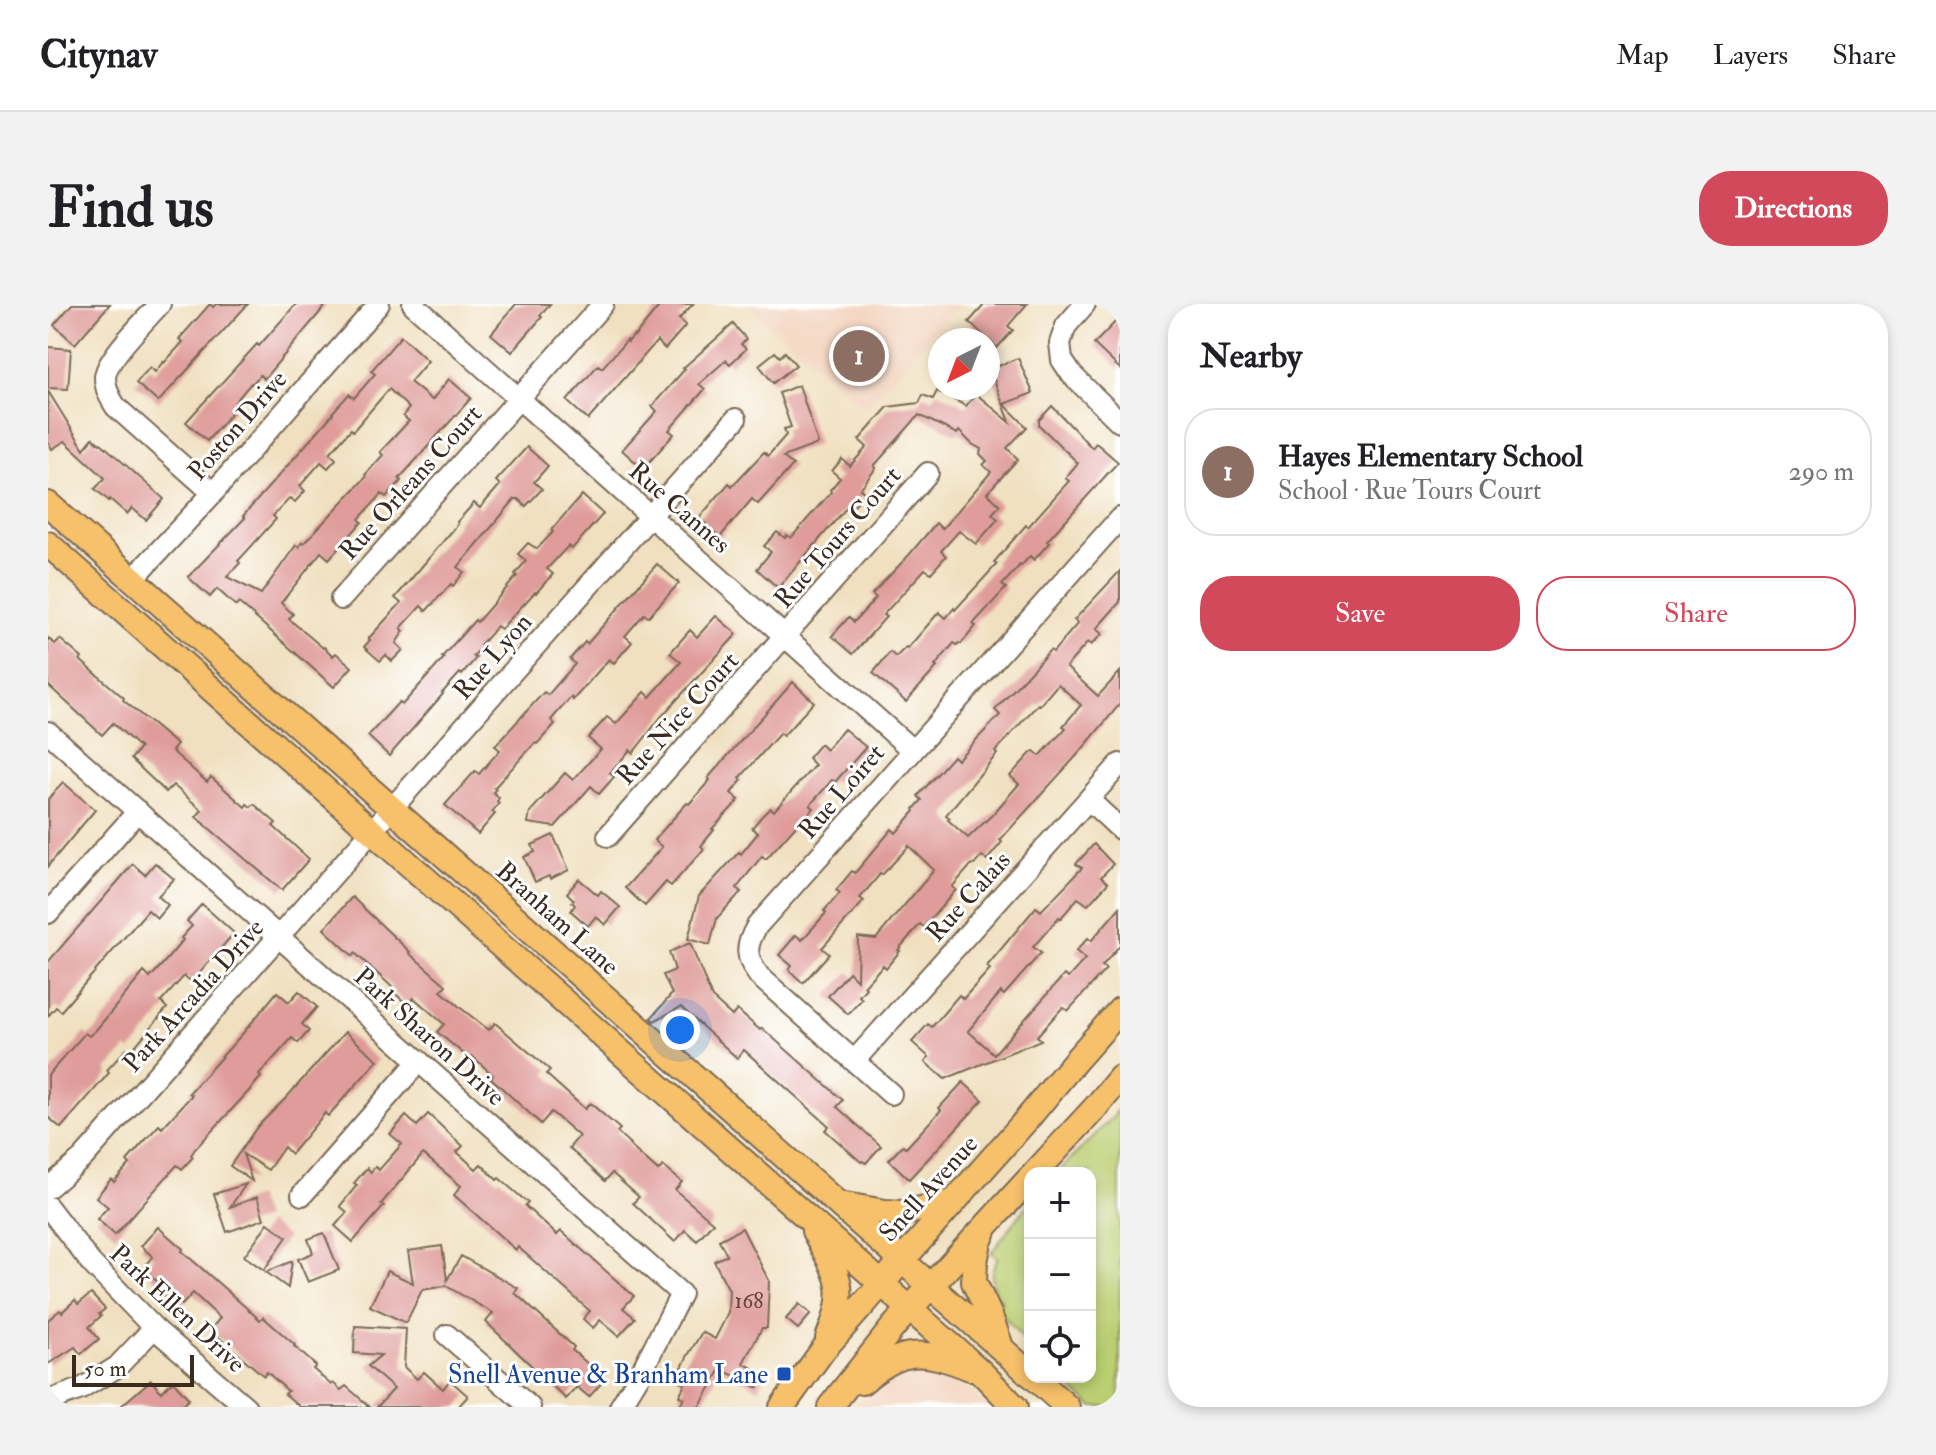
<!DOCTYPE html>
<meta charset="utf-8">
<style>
:root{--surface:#fff;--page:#f2f2f2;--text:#202124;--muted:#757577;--line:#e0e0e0;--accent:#d1495b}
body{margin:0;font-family:"IM FELL Double Pica",serif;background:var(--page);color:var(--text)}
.controls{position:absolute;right:24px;bottom:24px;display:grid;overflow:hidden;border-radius:16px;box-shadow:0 4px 12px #0003}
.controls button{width:72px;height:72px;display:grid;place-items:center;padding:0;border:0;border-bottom:2px solid var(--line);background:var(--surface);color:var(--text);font:40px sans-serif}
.compass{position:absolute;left:880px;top:24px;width:72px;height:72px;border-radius:50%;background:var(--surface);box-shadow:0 4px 12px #0003;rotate:222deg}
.scale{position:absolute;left:24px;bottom:20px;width:122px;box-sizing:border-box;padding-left:8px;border:4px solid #3b2a1e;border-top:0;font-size:22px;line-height:28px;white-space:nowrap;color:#3b2a1e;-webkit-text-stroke:6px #fff;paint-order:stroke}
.you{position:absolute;left:632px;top:726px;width:28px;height:28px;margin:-20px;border:6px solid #fff;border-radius:50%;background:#1a73e8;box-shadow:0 0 0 12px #1a73e833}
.badge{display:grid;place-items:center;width:52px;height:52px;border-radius:50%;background:var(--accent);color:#fff;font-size:26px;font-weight:700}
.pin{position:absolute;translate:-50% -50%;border:4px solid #fff;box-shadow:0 2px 8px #0006}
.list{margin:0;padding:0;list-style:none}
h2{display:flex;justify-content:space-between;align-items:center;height:104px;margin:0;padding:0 32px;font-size:34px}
h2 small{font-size:26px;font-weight:400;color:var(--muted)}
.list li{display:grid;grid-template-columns:52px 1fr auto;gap:24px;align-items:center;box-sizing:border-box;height:128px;margin:0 16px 16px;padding:0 16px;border:2px solid var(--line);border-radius:32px}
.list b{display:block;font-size:30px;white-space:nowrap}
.list p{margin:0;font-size:26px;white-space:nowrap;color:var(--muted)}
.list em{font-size:26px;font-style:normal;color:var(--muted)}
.actions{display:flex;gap:16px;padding:24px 32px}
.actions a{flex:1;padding:18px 0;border:2px solid var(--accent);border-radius:32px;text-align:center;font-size:28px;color:var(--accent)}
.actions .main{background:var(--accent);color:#fff}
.icon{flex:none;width:44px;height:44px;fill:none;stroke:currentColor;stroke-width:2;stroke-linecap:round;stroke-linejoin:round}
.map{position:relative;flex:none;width:1072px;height:1103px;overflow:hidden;border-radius:32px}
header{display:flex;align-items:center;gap:48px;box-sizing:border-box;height:112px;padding:0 40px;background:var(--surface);border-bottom:2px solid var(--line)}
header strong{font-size:38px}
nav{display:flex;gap:44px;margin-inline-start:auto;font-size:28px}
.intro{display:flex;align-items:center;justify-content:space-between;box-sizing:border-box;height:192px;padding:0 48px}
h1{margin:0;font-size:56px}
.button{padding:20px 36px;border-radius:32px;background:var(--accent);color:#fff;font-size:28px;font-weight:700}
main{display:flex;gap:48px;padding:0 48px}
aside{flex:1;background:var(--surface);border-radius:32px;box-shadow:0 4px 12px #0003}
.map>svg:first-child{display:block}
.built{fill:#f3d4be}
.green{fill:#bbce71;stroke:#7b7c48;stroke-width:2}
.building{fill:#df9c9a;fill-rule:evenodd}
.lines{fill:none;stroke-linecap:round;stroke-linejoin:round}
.minor-casing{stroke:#7a6a57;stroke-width:24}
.major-casing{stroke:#7a6a57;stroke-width:28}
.minor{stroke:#fff;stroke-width:20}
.major{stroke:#f7c06b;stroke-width:24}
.transit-dot{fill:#1a4fb4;stroke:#fff;stroke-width:3}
.labels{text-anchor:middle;stroke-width:6;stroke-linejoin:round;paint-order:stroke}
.number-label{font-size:22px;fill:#64463d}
.street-label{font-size:26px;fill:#3b2a1e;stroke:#fff}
.transit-label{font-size:26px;fill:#164399;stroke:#fff;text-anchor:end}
</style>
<header>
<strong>Citynav</strong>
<nav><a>Map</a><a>Layers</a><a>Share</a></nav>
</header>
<div class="intro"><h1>Find us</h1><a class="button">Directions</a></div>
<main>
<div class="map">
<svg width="1072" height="1103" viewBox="0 0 1072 1103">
<rect width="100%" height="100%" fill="#fff"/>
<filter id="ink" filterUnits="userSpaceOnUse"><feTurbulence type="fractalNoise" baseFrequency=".0125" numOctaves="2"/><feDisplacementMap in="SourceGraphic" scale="16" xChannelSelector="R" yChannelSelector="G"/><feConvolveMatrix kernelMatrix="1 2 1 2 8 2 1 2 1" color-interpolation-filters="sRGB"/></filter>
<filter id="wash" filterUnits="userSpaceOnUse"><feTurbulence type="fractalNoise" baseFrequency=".006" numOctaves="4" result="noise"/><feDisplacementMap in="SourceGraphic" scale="32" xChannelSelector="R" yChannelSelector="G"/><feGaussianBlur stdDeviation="1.8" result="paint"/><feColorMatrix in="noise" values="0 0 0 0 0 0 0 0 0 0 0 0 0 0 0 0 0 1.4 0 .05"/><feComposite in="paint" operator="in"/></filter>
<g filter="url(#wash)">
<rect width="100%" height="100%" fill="#f0e0c0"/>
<!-- built -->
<g class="built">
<polygon points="699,0 911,0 817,105"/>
<polygon points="858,1056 899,1067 940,1103 808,1103 837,1068"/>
</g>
<!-- green -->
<g class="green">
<polygon points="1072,803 1072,1103 1045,1103 1011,1073 1042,1073 1042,869 1009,869 1065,813"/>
<path d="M982,898V1043L948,1003L954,997C942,983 940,970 950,954L943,949Z"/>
</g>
<g id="blocks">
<!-- building -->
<g class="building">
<polygon points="24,0 62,0 27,40 6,21"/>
<polygon points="162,0 165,3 168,0 200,0 110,98 88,79 102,63 107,68 115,58 116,59 135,38 131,35"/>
<polygon points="248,0 279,0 216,75 212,71 204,80 203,79 187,98 190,101 159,137 138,118 209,40 211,42"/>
<polygon points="468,0 502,0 492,11 494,13 464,48 443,30"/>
<polygon points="613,0 645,0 631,15 638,21 617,45 609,37 540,116 519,97 550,61 554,64 579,36 580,38 586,31 587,32"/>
<polygon points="937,0 979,0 960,22 965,26 949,44 921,18"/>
<polygon points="1072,13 1072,65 1046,40"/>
<polygon points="685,20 695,31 698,36 693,40 698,45 682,60 678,56 651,80 657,85 621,126 626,130 595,165 574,146 609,107 604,102 637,65 635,64"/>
<path d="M353,32L380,57L362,78L384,96L401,75L423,94L351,175L353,177L338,193L334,190L311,215L314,218L281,255L273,248L233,299L245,310L241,315L275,344L276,343L285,352L288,349L304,363L286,383L191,299L188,302L169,285L162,293L140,273L197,214L195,212L285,110L284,109L301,90L306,94L327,70L323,67ZM341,85L361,104L355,112L361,117L332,148L335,151L317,171L318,173L256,239L254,238L251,243L248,241L213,290L179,273L192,259L190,257L228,215L225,212L242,194L247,198L257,187L252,182L273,158L280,164L288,155L282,149L303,125L305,127Z"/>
<polygon points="0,43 23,45 20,85 0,84"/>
<polygon points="727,48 732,53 737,48 748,61 725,79 711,61"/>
<polygon points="970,54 985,89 956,100 979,123 959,144 970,155 939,189 952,201 944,210 950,215 928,240 911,227 893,247 898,252 883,269 877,265 835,311 838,313 805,350 784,332 801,313 806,318 828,294 824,290 861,251 888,219 894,225 943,168 935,161 939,157 932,150 933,145 924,140 911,127 909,130 871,111 826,162 828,164 812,185 817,189 802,206 799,203 730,284 709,265 723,248 716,242 729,228 737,234 739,231 743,234 783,188 782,186 792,174 784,167 794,155 802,162 819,143 811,136 840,103 871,99 875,91 885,95 889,87 918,102 928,90 962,118 942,65"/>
<polygon points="751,81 770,140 735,153 745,161 710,200 704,195 672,233 651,214 681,179 684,182 716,148 720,152 738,131 736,125 743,123 731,89"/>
<polygon points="0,87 36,145 45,134 52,140 53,139 116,195 98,216 84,204 79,210 62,195 61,197 47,185 57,174 17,137 4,145 0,138"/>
<polygon points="1004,102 1044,144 1048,139 1070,158 999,237 1001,239 986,256 982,252 973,262 972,261 954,281 958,284 925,320 928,322 913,340 911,339 909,341 906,339 887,362 889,363 858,398 825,369 842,348 848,353 858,343 860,344 891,308 898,314 906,304 907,306 949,260 946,258 978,221 980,223 1021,177 1017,174 1030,159 991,121 991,116"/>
<polygon points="479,143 500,162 486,178 494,185 478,202 470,195 467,195 410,263 416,268 405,282 403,280 378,307 373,302 353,324 356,327 348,339 355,346 344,357 338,351 332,357 316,343 322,336 320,335 353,299 347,294 410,220 409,218 426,199 432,204 452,181 448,177"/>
<polygon points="534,191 555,210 524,245 520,242 499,265 505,270 488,289 487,288 453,325 449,322 432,341 434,343 425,352 428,354 414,371 412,369 394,389 395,390 341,452 320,432 351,398 354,401 396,354 394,353 427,316 429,318 469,272 467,270 478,257 470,250 480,239 489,245 505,228 503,226"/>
<polygon points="609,260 631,279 600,313 596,310 577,332 584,338 566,359 561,355 525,396 523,393 503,416 507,420 489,440 487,439 446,484 448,485 445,488 451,494 449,497 451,499 444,508 447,510 430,530 397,501 427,467 431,470 452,446 447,442 496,388 500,391 527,360 522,355 537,338 539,340"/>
<path d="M1072,267V298L1048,325L1054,330L1043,341L1040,338L1018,363L1050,392L1072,368V400L1032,448L952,536L954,538L939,556L934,552L926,561L924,560L904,583L908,586L876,623L872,620L850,646L852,647L838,664L835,661L816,682L818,684L811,692L814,695L800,710L780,692L801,668L809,676L810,633L828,635L886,566L861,542L834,571L832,570L812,594L816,597L774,644L781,650L755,679L741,666L744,662L731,651L748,631L754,636L778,609L776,607L792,589L788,586L804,567L807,569L844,525L848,529L867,507L866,505L874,496L870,492L905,452L909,456L952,411L947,406L1002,346L1005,348L1030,319L1026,316ZM1010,380L1033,401L1015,422L1018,424L992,452L986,447L983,449L962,472L971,480L945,510L920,534L900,516L902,514L898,511L949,450L947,448L990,400L992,401Z"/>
<polygon points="668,312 689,330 613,413 585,449 582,446 562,469 566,473 551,490 543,482 507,523 480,519 482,508 517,469 525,476 553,445 540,434 559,413 568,420 597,388 602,393 633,358 622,349 642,326 649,333"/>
<polygon points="0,334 7,340 12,335 34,354 32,356 76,394 75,396 129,441 124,447 159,478 163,473 197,503 199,500 203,503 206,500 228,519 225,522 261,555 234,586 148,513 154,506 125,481 118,488 83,455 92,444 65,419 54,431 0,381"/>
<polygon points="745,378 766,398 735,432 732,429 692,474 694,476 683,489 691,496 664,525 666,526 653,542 656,545 623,582 618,578 597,602 577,584 614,543 606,536 639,499 641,500 662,476 660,474"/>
<polygon points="796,425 818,443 787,478 784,476 762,501 766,504 751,520 750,519 718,555 714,552 689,584 693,588 669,614 662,641 640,635 651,592 691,548 693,550 710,529 704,524 713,513 722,504 726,507 767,461 760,454 772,440 778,446"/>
<polygon points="15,478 47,506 0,562 0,495"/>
<polygon points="505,531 521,566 502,575 501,572 487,578 476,553 487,548 484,541"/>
<polygon points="1046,540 1065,560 1053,573 1060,579 1040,601 1030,594 1012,615 1011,613 985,643 993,649 956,691 953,688 920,727 946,750 1016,671 1020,674 1037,655 1028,647 1040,634 1043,637 1072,603 1072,641 1054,662 1058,665 1020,707 1015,703 989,732 993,736 897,775 877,758 881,753 864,738 880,720 884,723 911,691 915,695 942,665 939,662 988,603 993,607 1034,564 1028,560"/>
<polygon points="107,559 126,575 110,592 120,601 109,614 100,606 13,707 8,703 0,712 0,658 85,560 97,571"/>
<polygon points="531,575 550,591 553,587 572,603 557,621 548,612 540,622 523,607 527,601 524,598 526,596 519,589"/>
<polygon points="304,593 362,648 361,649 398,681 393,687 414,705 441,726 447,719 502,766 498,770 537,805 542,799 572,825 569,828 582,840 581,841 610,867 615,862 634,878 627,886 665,918 649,937 637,926 627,938 585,899 591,893 564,869 557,877 521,844 531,832 503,808 493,820 443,774 445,771 424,752 422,755 389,728 396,720 366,694 360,701 342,685 344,683 307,649 305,652 276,625"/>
<polygon points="154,600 186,629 144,678 136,672 113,698 119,704 83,747 79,744 59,766 61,769 13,824 0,813 0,771 37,729 41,732 48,726 96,668 102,674 120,654 135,636 133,634 144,622 139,617"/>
<polygon points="642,639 664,694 684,712 689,706 712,726 714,724 795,796 789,803 833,842 818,859 814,857 813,858 777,826 781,822 696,746 689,754 633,703 606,717 603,714 624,690 615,671 627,666 621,648"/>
<polygon points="251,687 269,703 254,720 261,727 250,739 244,734 211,771 213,773 200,788 147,845 143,851 145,853 134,865 129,861 67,931 49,915 60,903 48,893 63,875 66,878 82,860 79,857 92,842 111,821 114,824 144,791 141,789 196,728 229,688 241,698"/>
<polygon points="297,728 330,756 280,812 277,809 243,850 236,843 220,866 195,850 204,877 182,862 209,823 238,794"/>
<polygon points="915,778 935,796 861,875 841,856 855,841 858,844 893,806 891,804"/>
<polygon points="380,810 415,842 409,848 428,865 433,860 449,876 451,874 480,899 477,902 509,931 513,927 586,992 575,1004 587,1014 571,1032 552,1016 545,1024 535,1015 542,1007 470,943 468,946 406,891 413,882 375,850 333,900 336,902 305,938 287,922 299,908 292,902 309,881 306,879 319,864 323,868 327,863 331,866 354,840 342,830 358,812 369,822"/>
<polygon points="198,880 182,903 209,893 216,915 179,928 166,890"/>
<polygon points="220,919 239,933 216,966 196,952"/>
<polygon points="110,923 135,945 134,947 212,1016 215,1013 247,1041 246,1042 268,1062 265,1065 283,1081 285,1079 293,1086 298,1082 322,1103 252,1103 237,1090 240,1087 219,1068 216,1072 162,1026 172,1014 145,989 134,1001 95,964 105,953 93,942"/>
<polygon points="694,924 721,977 719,1024 714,1024 695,1059 717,1071 710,1084 673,1065 651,1103 631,1103 636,1094 631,1092 637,1080 632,1078 635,1072 631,1070 639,1053 654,1028 667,1035 680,1009 681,986 666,957 679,951 671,936"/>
<polygon points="276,929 291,966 260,978 250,955 265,949 260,935"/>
<polygon points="394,942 399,976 413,952 470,984 467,989 526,1043 524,1046 557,1075 541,1093 529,1083 518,1095 438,1018 445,1009 398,982 374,986 358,1019 322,1002 339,967 365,979 360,947"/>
<polygon points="244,957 240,984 218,968"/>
<polygon points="43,990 57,1005 51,1010 53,1012 41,1023 51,1035 33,1050 27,1043 0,1060 0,1016 12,1006 14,1008 27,996 30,1000"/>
<polygon points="751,1000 763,1010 750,1025 738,1015"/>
<polygon points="307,1022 358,1025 356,1063 369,1075 376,1068 395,1085 402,1076 420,1092 410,1103 329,1103 346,1085 320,1062 333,1051 306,1049"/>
<polygon points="103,1076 113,1088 125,1077 141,1095 132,1103 72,1103"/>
</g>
</g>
</g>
<g filter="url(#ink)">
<use href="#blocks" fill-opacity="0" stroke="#7a6a57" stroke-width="2"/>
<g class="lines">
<defs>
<g id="minor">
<path d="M112,0C99,15 58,54 57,73C57,85 62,94 68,103L165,189"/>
<polyline points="365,0 864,446"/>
<polyline points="1037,0 1018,22 1012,39 1014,56 1024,71 1072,118"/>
<polyline points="85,275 165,189 331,0"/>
<polyline points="293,295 555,0"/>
<polyline points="0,428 633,990 592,1070 572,1103"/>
<polyline points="1041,496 1072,525"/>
<polyline points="560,532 880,169"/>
<polyline points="0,609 90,507"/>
<polyline points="806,757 1072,460"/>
<path d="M843,790L711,672C697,653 697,642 709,622L1072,214"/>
<polyline points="0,884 35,854 688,115"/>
<polyline points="254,891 371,757"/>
<polyline points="0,903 43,959 106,1024 198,1103"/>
<polyline points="399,1031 482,1103"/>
<polyline points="0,1097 33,1085 69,1063 106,1024"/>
</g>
<g id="major">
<polyline points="0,200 982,1070"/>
<polyline points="0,240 833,979 934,1069 967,1103"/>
<polyline points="987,869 1048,803 1072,774"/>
<polyline points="791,900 837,908 855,909 905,898"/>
<path d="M766,927C790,973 802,981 780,1034"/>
<polyline points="936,927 931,938 927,958 926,978 942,1012 953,1043"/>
<polyline points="986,1073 1019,1103"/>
<path d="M814,1078C854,1043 874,1045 922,1064"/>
<polyline points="734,1103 775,1046 980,814 1027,757 1072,706"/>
<polyline points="782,1103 846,1022 982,874"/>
</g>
</defs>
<!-- minor casing -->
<use href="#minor" class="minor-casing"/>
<!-- major casing -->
<use href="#major" class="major-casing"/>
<!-- minor -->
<use href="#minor" class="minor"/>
<!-- major -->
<use href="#major" class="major"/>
</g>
</g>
<!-- markers -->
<rect class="transit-dot" x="728" y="1062" width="16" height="16" rx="4"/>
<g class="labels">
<!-- number labels -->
<g class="number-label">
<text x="701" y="1004">168</text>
</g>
<!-- street labels -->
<g class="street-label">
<text transform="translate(189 121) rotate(-49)" y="9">Poston Drive</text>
<text transform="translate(362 178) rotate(-48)" y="9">Rue Orleans Court</text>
<text transform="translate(632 203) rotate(41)" y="9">Rue Cannes</text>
<text transform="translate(789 233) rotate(-49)" y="9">Rue Tours Court</text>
<text transform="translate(444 352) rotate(-49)" y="9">Rue Lyon</text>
<text transform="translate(629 414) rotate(-48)" y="9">Rue Nice Court</text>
<text transform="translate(793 487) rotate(-49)" y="9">Rue Loiret</text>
<text transform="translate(920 592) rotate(-48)" y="9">Rue Calais</text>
<text transform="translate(510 614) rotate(42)" y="9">Branham Lane</text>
<text transform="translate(145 691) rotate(-48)" y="9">Park Arcadia Drive</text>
<text transform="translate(382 732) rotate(42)" y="9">Park Sharon Drive</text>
<text transform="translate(880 884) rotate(-48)" y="9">Snell Avenue</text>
<text transform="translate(130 1004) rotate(43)" y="9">Park Ellen Drive</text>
</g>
<!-- transit labels -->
<g class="transit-label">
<text x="720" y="1079">Snell Avenue &amp; Branham Lane</text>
</g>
</g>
</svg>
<div class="controls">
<button>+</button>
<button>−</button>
<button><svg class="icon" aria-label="locate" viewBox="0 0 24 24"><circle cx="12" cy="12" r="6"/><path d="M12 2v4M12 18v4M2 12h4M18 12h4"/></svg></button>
</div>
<svg class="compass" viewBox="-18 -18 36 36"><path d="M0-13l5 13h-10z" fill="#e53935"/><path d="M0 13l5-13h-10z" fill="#757577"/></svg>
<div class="scale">50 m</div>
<div class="you"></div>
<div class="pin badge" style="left:811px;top:52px;background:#8d6e63">1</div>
</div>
<aside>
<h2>Nearby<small></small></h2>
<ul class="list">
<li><span class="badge" style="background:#8d6e63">1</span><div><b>Hayes Elementary School</b><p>School · Rue Tours Court</p></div><em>290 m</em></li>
</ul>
<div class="actions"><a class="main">Save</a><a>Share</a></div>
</aside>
</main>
